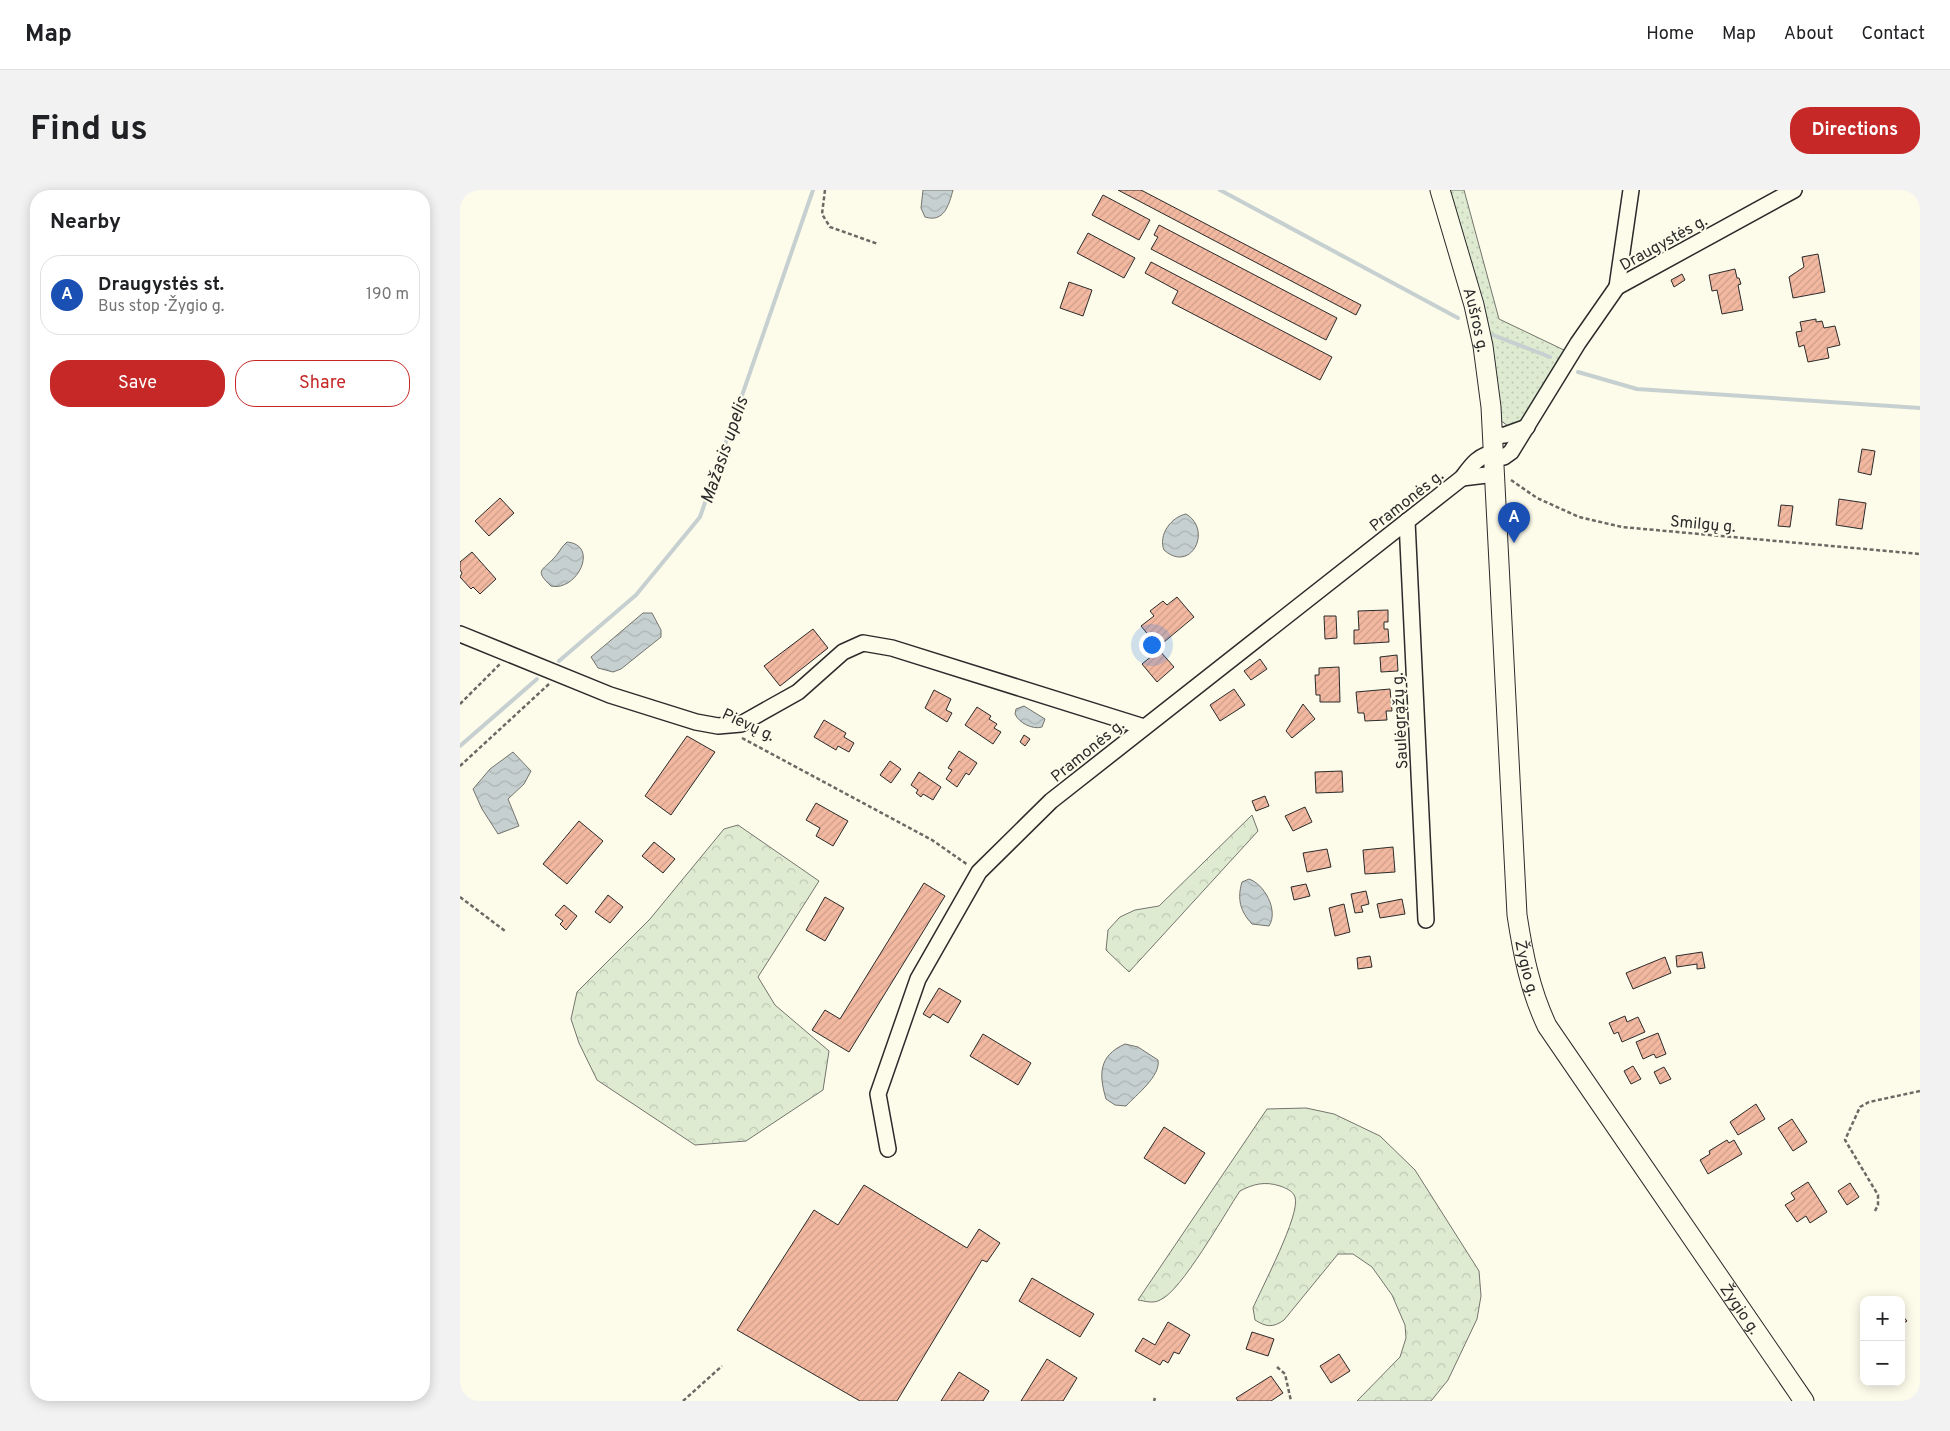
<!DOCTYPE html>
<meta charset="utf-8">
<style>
:root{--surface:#fff;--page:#f2f2f2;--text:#202124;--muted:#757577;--line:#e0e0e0;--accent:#c62828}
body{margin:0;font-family:Overpass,sans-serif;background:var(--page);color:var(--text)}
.controls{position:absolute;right:15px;bottom:15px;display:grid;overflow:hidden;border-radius:10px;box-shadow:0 2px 12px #0003}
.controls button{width:45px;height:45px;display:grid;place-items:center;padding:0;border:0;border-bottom:1px solid var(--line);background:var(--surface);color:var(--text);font:25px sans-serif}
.you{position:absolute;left:691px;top:454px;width:18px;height:18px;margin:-12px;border:4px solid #fff;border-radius:50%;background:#1a73e8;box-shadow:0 0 0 8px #1a73e833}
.badge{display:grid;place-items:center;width:32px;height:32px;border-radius:50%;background:var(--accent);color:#fff;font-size:16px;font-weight:700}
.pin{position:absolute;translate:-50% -41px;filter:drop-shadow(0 1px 2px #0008)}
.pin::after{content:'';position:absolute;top:26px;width:18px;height:15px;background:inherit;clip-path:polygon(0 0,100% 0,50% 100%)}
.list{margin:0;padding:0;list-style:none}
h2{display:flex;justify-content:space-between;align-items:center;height:65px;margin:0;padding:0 20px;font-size:21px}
h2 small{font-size:16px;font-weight:400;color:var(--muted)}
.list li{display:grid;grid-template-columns:32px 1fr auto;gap:15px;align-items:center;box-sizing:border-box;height:80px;margin:0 10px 10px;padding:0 10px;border:1px solid var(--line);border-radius:20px}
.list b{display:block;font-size:19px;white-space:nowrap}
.list p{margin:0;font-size:16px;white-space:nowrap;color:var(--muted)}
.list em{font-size:16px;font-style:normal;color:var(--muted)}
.actions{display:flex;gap:10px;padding:15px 20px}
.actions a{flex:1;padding:11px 0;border:1px solid var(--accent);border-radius:20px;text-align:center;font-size:18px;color:var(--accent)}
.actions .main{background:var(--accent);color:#fff}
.map{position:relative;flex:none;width:1460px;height:1211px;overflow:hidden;border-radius:20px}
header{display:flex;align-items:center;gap:30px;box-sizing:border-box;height:70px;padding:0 25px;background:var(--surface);border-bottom:1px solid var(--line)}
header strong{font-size:24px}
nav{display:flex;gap:28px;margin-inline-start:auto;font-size:18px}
.intro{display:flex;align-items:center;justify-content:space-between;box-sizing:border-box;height:120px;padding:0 30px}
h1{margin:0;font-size:35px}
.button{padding:12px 22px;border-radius:20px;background:var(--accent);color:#fff;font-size:18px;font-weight:700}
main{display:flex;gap:30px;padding:0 30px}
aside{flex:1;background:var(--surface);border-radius:20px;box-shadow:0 2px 12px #0003}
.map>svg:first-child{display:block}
.grass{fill:url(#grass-dots);stroke:#74746e}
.forest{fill:url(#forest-crowns);stroke:#74746e}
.water{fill:url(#water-waves);stroke:#74746e}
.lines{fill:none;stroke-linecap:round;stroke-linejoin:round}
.stream{stroke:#c7d0d0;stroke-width:4}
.building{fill:url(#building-hatch);stroke:#2b2b2b}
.minor-casing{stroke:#2b2b2b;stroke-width:18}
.major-casing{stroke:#2b2b2b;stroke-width:21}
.path{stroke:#6a6964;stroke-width:2.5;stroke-dasharray:4 2.5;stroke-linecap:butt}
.minor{stroke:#fdfbea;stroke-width:15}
.major{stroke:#fdfbea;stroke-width:19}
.labels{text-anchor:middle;stroke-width:4;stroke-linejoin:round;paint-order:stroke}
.street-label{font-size:16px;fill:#2b2b2b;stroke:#fdfbea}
.water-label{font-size:18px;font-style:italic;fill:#2b2b2b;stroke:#fdfbea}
</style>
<header>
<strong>Map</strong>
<nav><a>Home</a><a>Map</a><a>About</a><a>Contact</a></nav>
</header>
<div class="intro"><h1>Find us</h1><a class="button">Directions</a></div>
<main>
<aside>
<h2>Nearby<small></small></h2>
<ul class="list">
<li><span class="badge" style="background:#1a4fb4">A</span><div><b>Draugystės st.</b><p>Bus stop · Žygio g.</p></div><em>190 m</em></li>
</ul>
<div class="actions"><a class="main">Save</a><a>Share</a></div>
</aside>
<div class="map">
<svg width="1460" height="1211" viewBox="0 0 1460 1211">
<defs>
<pattern id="grass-dots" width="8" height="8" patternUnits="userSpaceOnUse" patternTransform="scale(1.25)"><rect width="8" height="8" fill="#deebd1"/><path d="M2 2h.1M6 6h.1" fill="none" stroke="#bfcab4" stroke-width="1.8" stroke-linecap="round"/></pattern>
<pattern id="forest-crowns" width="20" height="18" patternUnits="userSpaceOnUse" patternTransform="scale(1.25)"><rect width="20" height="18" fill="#deebd1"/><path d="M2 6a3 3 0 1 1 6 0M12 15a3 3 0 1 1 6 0" fill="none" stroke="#bfcab4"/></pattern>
<pattern id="water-waves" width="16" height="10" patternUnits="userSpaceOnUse" patternTransform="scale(1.25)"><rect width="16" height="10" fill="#c7d0d0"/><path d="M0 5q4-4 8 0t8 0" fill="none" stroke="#abb3b3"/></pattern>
<pattern id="building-hatch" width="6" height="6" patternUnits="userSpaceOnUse" patternTransform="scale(1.25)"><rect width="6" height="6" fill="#f2b8a0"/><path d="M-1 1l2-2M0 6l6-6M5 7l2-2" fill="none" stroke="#d09e8a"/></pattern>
</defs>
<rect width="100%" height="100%" fill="#fdfbea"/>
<!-- grass -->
<polygon class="grass" points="990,0 1004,0 1039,129 1106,161 1062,232 1048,236 1040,230 1021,107"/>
<!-- forest -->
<g class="forest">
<polygon points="792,625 798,641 669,782 646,760 648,740 660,727 675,720 699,716"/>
<polygon points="278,635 359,691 298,787 315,815 369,861 363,900 286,951 235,955 137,890 119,853 111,829 117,802 190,729 264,639"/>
<path d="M846,918L874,924L920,946L955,980L1019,1081L1021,1106L1017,1129L988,1190L971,1211H897L940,1167L946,1148L945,1135L932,1105L912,1077L893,1064H878L824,1130C813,1138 806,1137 795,1130L793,1118C801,1099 841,1024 835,1007C833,1001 826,998 820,996C805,991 793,994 780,1001C765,1023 721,1102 700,1110C693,1114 685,1111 678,1110L807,919Z"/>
</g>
<!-- water -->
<g class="water">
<path d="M463,0H493C489,15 484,33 465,27L461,18Z"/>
<path d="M726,324C753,340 731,384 704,360C698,345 711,327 726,324Z"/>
<path d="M107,352C140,355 117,402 91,396C74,380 82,381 94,368C99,363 101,357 107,352Z"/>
<polygon points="183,423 192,423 201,440 201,447 161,479 153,482 138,478 131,467"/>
<path d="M564,516L585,529L582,537C573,540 559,533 555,524L556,519Z"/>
<polygon points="53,562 71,581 64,594 48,609 59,636 38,644 22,619 13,599 30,579"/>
<path d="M789,689C804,694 819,720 809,736L792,734C780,721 777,709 782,692Z"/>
<path d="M665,854L678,857L698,870C701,886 676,905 666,916L655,915L646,909C639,885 638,866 665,854Z"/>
</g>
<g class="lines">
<!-- stream -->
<g class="stream">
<polyline points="760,0 998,128"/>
<polyline points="1033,145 1090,167"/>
<polyline points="1118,182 1177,199 1460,218"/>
<polyline points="99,471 176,405 240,327 353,0"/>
<polyline points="0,556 77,489"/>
</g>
</g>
<!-- building -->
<g class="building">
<polygon points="658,0 681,0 901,115 896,125"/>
<polygon points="643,5 690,30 679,50 632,25"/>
<polygon points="699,35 877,128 866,150 691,59 698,47 694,45"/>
<polygon points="628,43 675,68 664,88 617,63"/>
<polygon points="1358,64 1365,102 1333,108 1329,87 1344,77 1342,67"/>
<polygon points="691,72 872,167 860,190 712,113 718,101 685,83"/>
<polygon points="1275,79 1277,88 1279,88 1281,94 1278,95 1283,120 1262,124 1257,100 1252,101 1249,85"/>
<polygon points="1222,84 1225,90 1214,97 1211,90"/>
<polygon points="609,92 632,100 623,126 600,118"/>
<polygon points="1356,129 1356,132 1362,131 1364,138 1375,136 1380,155 1367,158 1369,168 1348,172 1344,155 1339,157 1336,142 1342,141 1340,132"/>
<polygon points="1402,259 1415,261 1411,285 1398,282"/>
<polygon points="40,308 54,323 29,346 15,331"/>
<polygon points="1379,309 1406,313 1402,339 1376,335"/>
<polygon points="1321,315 1333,316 1330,337 1318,336"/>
<polygon points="12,362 36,389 20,404 13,397 11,399 0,387 2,383 0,380 0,372"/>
<polygon points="717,407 734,427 698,457 681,436 694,426 690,421 703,411 707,415"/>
<polygon points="928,420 928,432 924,432 924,439 928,439 929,452 894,454 894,440 899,440 898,421"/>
<polygon points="864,426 876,426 877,448 865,449"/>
<polygon points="353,439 368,458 320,496 304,476"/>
<polygon points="699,460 714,477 697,492 682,474"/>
<polygon points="937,465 938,481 921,482 920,467"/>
<polygon points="800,469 807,479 791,490 784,481"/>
<polygon points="879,477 880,512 860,512 860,505 856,505 855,485 859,485 859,478"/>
<polygon points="774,499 785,515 760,531 750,515"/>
<polygon points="930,499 932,521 926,521 927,530 905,531 904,523 898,523 896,502"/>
<polygon points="474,500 491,509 486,520 492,523 487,532 465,518"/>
<polygon points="843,514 855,529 832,548 826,541"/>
<polygon points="517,517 531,526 529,529 537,534 534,538 541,542 533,554 505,535"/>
<polygon points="364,530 386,543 384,547 394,553 389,562 378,556 376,560 354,547"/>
<polygon points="564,545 570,549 565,556 560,552"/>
<polygon points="227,546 255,562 211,625 185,606"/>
<polygon points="499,561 517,573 509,585 506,583 497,597 486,589 492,580 488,578"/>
<polygon points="430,571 441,579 431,593 420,585"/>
<polygon points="882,581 883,602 856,603 855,582"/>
<polygon points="459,582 481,597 473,610 463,604 461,607 456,603 458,600 451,595"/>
<polygon points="805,606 809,616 796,621 792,611"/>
<polygon points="356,613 388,631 373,656 356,646 360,638 346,630"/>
<polygon points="845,617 852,632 833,641 825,626"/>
<polygon points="119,631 143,651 107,694 83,674"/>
<polygon points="194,652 215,669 203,683 182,666"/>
<polygon points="933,657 935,682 905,684 903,660"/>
<polygon points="867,659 871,677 847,682 843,663"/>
<polygon points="464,693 485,706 389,862 352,840 365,820 380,829"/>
<polygon points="846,694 850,706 834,710 831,697"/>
<polygon points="906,701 909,714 901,716 903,722 895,723 891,704"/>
<polygon points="148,705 163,717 150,733 135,722"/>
<polygon points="365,707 384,718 365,751 346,740"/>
<polygon points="942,709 945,724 920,728 917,714"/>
<polygon points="884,714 890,742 875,746 869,718"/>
<polygon points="104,715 117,726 106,740 100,734 103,731 95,725"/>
<polygon points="1242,762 1245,778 1237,779 1237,774 1217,777 1216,766"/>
<polygon points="910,766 912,777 898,779 897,768"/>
<polygon points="1205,767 1211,783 1173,799 1166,783"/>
<polygon points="479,798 501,811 488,833 473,824 470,828 463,824"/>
<polygon points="1165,826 1167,832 1178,827 1185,842 1162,852 1158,842 1154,844 1149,833"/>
<polygon points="1198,843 1206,864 1196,868 1194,864 1183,869 1176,852"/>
<polygon points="523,844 571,873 558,895 510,866"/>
<polygon points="1173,876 1181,889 1171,894 1164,881"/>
<polygon points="1204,877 1211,889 1200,894 1194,882"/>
<polygon points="1296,914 1305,929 1278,945 1270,932"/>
<polygon points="1332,929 1347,952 1333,961 1318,938"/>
<polygon points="704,937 745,963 725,994 684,968"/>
<polygon points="1267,950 1269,953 1274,950 1282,964 1248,984 1240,970 1250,964 1249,961"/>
<polygon points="1348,992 1367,1022 1350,1033 1346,1026 1337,1032 1325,1015 1335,1009 1331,1003"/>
<polygon points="1390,993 1399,1007 1387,1015 1378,1001"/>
<polygon points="404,995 507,1058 519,1039 540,1053 527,1072 522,1070 437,1211 400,1211 277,1140 354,1020 378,1035"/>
<polygon points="572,1088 634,1124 620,1147 559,1111"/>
<polygon points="1441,1124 1447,1131 1441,1135"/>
<polygon points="708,1132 730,1145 719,1164 714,1162 708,1173 703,1170 700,1175 675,1161 683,1148 695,1155"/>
<polygon points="792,1142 814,1149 808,1166 786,1159"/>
<polygon points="879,1164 890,1181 871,1193 860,1176"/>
<polygon points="587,1169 617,1188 603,1211 561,1211"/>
<polygon points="499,1182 529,1201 523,1211 481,1211"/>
<polygon points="811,1186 823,1203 811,1211 778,1211 776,1208"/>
</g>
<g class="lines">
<defs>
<g id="minor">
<polyline points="1157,97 1171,0"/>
<polyline points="1033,246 1045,245 1067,237"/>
<polyline points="1034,269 1044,267 1051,262 1118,153 1157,97 1334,0"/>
<polyline points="1002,288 1035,284"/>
<polyline points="947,331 966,730"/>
<polyline points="0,444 150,505 236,532 258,536 281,534 338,502 383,462 403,453 432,458 684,537"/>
<path d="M428,959L418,904L458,789L519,682L591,611L1002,288C1011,276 1018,265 1034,263"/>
</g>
<g id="major">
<path id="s1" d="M980,0L1014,115L1023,156L1031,217L1057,725C1063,764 1070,800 1087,836L1344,1211"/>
</g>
</defs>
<!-- minor casing -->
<use href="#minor" class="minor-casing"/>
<!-- major casing -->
<use href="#major" class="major-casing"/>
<!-- path -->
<g class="path">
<polyline points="365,0 362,24 370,37 418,54"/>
<polyline points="1051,290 1077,308 1119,327 1162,337 1460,364"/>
<polyline points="0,514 40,474"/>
<polyline points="282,548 472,650 508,675"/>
<polyline points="0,576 89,494"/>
<polyline points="0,707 45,741"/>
<polyline points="1415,1021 1418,1015 1418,1005 1385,950 1400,917 1409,912 1460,901"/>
<polyline points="817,1177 825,1184 831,1211"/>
<polyline points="223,1211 262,1176"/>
<polyline points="694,1211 695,1208"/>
</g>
<!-- minor -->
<use href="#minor" class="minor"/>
<!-- major -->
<use href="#major" class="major"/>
</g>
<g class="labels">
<!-- street labels -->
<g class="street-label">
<text transform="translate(1203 52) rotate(-29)" y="6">Draugystės g.</text>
<text dy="6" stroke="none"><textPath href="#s1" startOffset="135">Aušros g.</textPath></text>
<text transform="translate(946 310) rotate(-38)" y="6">Pramonės g.</text>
<text transform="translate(1243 333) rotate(5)" y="6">Smilgų g.</text>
<text transform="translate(939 531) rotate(-93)" y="6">Saulėgrąžų g.</text>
<text transform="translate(289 534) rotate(25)" y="6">Pievų g.</text>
<text transform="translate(627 560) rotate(-39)" y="6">Pramonės g.</text>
<text dy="6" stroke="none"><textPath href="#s1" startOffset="786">Žygio g.</textPath></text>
<text dy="6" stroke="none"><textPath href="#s1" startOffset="1190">Žygio g.</textPath></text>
</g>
<!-- water labels -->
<g class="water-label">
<text transform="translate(264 260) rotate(-71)" y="6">Mažasis upelis</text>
</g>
</g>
</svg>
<div class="controls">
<button>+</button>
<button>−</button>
</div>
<div class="you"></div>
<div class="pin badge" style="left:1054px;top:353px;background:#1a4fb4">A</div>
</div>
</main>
